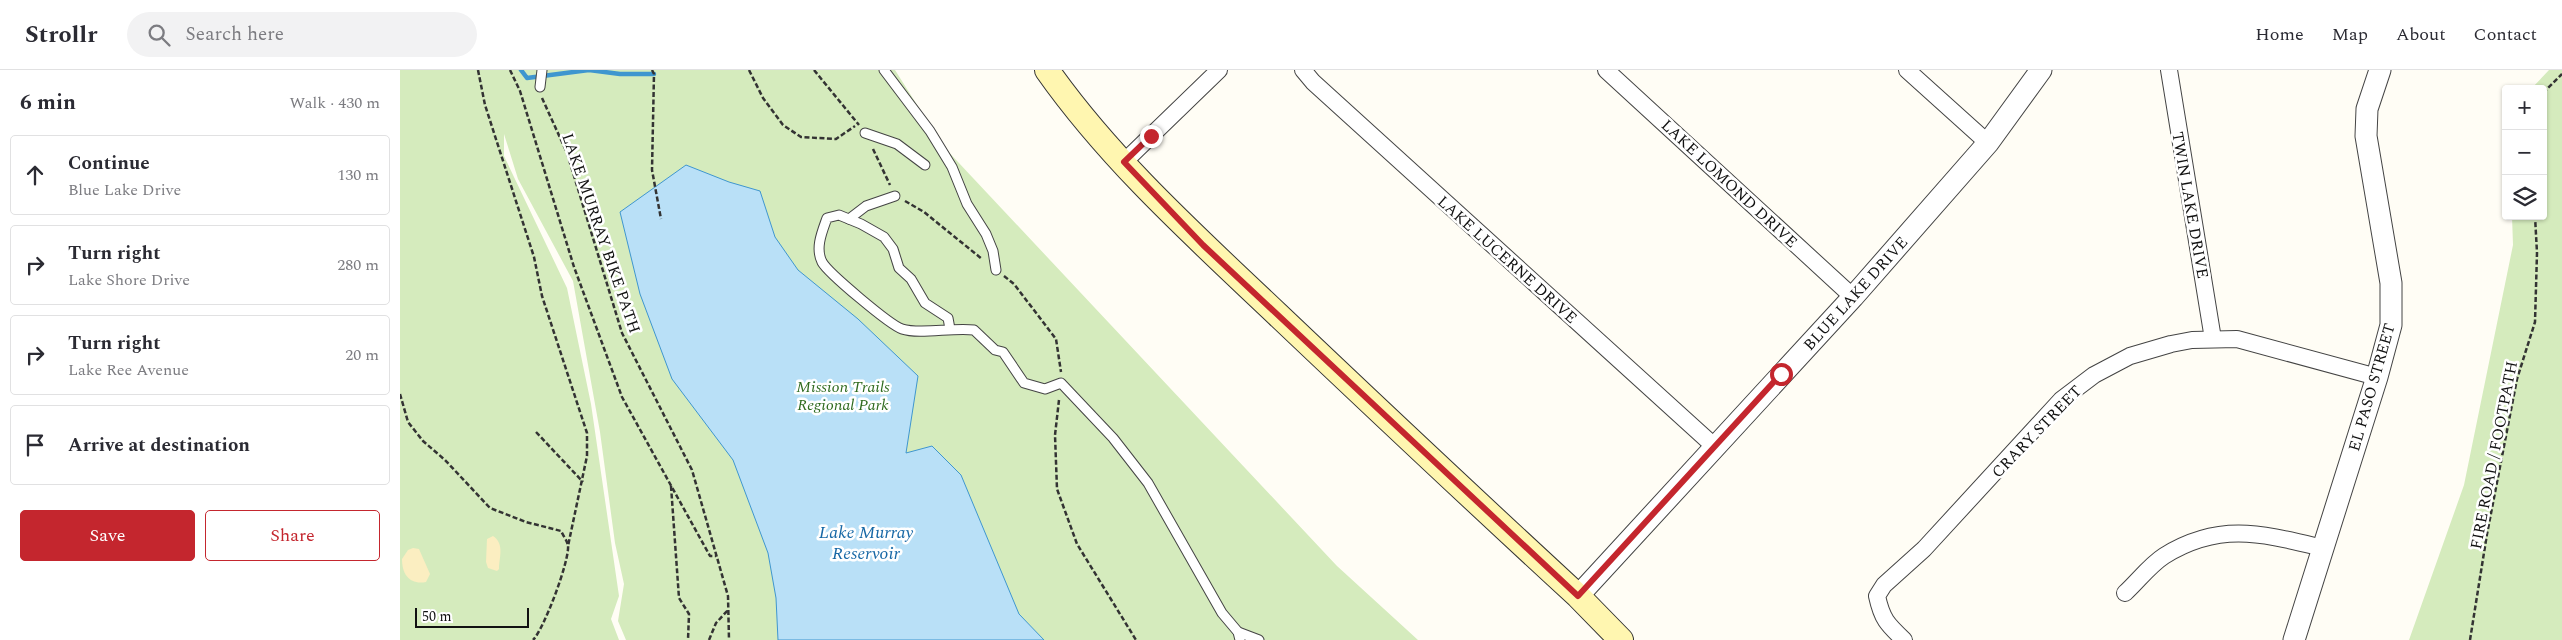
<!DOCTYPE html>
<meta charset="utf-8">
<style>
:root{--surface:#fff;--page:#f2f2f3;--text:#2b2b33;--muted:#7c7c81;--line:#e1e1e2;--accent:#c4262e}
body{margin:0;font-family:Spectral,serif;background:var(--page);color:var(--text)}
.controls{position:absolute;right:15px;top:15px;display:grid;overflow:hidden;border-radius:5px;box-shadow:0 1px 4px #0004}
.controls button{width:45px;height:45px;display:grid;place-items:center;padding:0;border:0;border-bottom:1px solid var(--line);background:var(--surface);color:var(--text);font:25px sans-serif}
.scale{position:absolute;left:15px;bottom:12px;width:114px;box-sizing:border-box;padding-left:5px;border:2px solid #111;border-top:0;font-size:14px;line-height:18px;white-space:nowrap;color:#111;-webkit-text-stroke:4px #fff;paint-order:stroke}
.stop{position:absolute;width:15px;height:15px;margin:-11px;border:4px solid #c4262e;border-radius:50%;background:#fff}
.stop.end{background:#c4262e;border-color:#fff;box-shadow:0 1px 5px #0008}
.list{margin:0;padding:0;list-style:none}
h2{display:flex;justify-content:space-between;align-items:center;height:65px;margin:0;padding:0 20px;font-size:21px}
h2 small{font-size:16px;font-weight:400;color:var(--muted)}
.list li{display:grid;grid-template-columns:32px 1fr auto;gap:15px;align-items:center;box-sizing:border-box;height:80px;margin:0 10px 10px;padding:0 10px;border:1px solid var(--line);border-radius:5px}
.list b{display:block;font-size:19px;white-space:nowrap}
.list p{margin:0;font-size:16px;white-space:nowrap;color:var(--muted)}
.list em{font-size:16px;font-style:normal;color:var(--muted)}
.actions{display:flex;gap:10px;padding:15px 20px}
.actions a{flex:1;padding:11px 0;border:1px solid var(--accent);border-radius:5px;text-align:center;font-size:18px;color:var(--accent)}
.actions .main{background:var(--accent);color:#fff}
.icon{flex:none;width:28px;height:28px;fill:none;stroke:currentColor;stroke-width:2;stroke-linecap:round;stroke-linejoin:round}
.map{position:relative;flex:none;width:2162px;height:570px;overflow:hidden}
header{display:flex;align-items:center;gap:30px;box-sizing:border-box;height:70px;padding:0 25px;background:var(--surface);border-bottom:1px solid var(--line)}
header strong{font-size:24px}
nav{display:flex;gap:28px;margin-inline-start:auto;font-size:18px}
.search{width:350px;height:45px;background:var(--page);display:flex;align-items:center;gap:12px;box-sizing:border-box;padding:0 18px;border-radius:28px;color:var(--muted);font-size:19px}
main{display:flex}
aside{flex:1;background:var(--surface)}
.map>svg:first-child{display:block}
.green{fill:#d5ebbd}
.sand{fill:#fbeec1}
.water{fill:#b9e0f7;stroke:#3f96cf}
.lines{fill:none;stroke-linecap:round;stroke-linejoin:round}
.stream{stroke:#3f96cf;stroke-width:4.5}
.service-casing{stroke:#444;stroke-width:11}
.minor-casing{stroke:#444;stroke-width:18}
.tertiary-casing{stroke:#444;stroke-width:23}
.secondary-casing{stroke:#333;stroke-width:26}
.path{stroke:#333;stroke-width:2.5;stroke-dasharray:5 2.5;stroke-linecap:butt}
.service{stroke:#fff;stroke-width:9}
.minor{stroke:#fff;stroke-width:16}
.tertiary{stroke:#fff;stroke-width:21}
.secondary{stroke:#fff6b0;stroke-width:24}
.route{stroke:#c4262e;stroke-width:6}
.labels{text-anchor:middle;stroke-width:5;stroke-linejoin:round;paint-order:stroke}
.street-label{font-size:16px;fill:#111;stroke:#fff}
.park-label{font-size:16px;font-style:italic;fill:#2f6b1f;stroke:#fff}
.water-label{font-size:18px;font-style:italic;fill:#1768a6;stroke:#fff}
</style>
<header>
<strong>Strollr</strong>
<div class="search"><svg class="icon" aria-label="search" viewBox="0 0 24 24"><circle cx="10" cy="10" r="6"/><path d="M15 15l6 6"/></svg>Search here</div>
<nav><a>Home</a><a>Map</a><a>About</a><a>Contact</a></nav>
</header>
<main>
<aside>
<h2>6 min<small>Walk · 430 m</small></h2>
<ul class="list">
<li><svg class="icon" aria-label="ahead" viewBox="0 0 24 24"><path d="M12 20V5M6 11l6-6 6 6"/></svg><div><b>Continue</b><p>Blue Lake Drive</p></div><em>130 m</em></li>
<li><svg class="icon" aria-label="right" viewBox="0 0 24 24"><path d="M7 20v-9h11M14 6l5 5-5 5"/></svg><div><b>Turn right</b><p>Lake Shore Drive</p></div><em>280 m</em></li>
<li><svg class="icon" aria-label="right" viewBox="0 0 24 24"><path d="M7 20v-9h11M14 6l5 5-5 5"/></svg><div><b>Turn right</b><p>Lake Ree Avenue</p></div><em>20 m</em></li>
<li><svg class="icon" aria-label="arrive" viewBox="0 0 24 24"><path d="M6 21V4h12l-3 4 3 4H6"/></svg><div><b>Arrive at destination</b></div></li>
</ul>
<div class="actions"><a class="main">Save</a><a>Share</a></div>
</aside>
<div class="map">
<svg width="2162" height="570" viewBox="0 0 2162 570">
<rect width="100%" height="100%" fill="#fffdf5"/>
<!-- green -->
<g class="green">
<polygon points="0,0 495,0 543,76 937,496 1018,570 226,570 218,551 224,514 215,473 200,362 173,211 118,109 104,64 104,86 167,218 191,334 219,526 211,549 219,570 0,570"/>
<polygon points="2149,0 2162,0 2162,570 2009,570 2064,415 2113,175 2112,146 2143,146 2143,19 2131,19"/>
</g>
<!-- sand -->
<g class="sand">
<path d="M93,466C105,474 99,488 99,499L97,501L88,498L86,492L87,469Z"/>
<path d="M13,478L19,479L30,504L26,512C10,515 2,505 2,489L8,480Z"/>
</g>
<!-- water -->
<polygon class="water" points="286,95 329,112 360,121 375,167 398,200 458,249 518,306 506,383 532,376 561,405 619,544 644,570 378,570 376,528 368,483 333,390 272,309 240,224 220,142"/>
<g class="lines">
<!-- stream -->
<polyline class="stream" points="121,0 127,8 189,0 220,4 254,4"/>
<defs>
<g id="service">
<polyline points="484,0 530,61 552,97 567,134 586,164 593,181 596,200"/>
<polyline points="140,17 142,0"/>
<polyline points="465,63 497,74 525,95"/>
<polyline points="449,149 466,136 495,126"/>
<path d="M550,259L548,248L525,233L511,209L499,198L493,179L484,167L461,154L439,145L427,148C422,162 415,178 422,192C428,203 490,255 502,259C520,265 553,257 574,260L595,280L603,282L624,313L645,319L661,313L713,368L748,413L822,543L838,562L840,570"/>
<polyline points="838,562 859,570"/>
</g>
<g id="minor">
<polyline points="903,0 913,12 1314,376"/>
<polyline points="1206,0 1453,227"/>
<polyline points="1507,0 1588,73"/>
<polyline points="1769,0 1813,269"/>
<polyline points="724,92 819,0"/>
<path d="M1725,523C1738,511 1750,495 1764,486C1820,451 1864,464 1923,478"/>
<path d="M1504,570C1487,554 1482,549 1477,526L1484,515L1524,479L1661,330L1694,305L1730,286L1771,274L1792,270L1837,269L1977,307"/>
</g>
<g id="tertiary">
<polyline points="1178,526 1453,227 1588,73 1641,0"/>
<polyline points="1894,570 1977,307 1991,255 1991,213 1966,66 1967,39 1980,0"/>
</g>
<path id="secondary" d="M647,0C711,91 797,168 877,244C977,339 1077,433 1178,526L1221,570"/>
</defs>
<!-- service casing -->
<use href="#service" class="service-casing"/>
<!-- minor casing -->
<use href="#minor" class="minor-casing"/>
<!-- tertiary casing -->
<use href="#tertiary" class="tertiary-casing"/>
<!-- secondary casing -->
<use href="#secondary" class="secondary-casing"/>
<!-- path -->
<g class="path">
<polyline points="78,0 85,35 134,187 142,226 187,363 187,386 168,476"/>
<polyline points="110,0 120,21 174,197 222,327 310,486 316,486"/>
<polyline points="252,0 254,4 252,100 261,149"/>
<polyline points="349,0 363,28 383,55 401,67 436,69 455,56"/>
<polyline points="414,0 459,55"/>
<polyline points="2143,23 2162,4"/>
<polyline points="142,28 167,83 222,263 292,400 328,526 329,570"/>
<polyline points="473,79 490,115"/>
<polyline points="505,131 524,142 582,189"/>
<polyline points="604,206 614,214 656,269 661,302"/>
<path d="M0,324L8,352L23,371L45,390L90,438L126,452L161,461C163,465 167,471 168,475C170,490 144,559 133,570"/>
<polyline points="659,330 655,365 657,419 677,474 736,570"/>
<polyline points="136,362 183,412"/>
<polyline points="271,416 279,528 289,544 288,570"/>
<polyline points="309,570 316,553 328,540"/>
<polyline points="2070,570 2087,464 2117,309 2135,252 2137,183 2135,146"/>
</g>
<!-- service -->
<use href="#service" class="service"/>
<!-- minor -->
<use href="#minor" class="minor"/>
<!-- tertiary -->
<use href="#tertiary" class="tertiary"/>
<!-- secondary -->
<use href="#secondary" class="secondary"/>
</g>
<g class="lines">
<!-- route -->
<polyline class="route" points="751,66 724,92 803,175 1178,526 1381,304"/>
</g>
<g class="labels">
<!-- street labels -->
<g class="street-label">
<text transform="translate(1330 113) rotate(43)" y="6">LAKE LOMOND DRIVE</text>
<text transform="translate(1791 135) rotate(80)" y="6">TWIN LAKE DRIVE</text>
<text transform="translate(202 163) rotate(71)" y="6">LAKE MURRAY BIKE PATH</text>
<text transform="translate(1108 189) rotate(42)" y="6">LAKE LUCERNE DRIVE</text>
<text transform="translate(1455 223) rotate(-48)" y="6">BLUE LAKE DRIVE</text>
<text transform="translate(1971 317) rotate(-74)" y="6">EL PASO STREET</text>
<text transform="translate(1636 361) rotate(-46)" y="6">CRARY STREET</text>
<text transform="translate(2093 385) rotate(-79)" y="6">FIRE ROAD / FOOTPATH</text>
</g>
<!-- park labels -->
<g class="park-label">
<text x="443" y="322">Mission Trails<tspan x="443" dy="18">Regional Park</tspan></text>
</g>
<!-- water labels -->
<g class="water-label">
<text x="466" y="468">Lake Murray<tspan x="466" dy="21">Reservoir</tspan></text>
</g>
</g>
</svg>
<div class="controls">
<button>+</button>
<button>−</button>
<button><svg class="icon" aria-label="layers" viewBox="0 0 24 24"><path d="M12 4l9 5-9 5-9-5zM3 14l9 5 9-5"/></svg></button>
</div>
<div class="scale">50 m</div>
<div class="stop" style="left:1381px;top:304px"></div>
<div class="stop end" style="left:751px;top:66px"></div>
</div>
</main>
